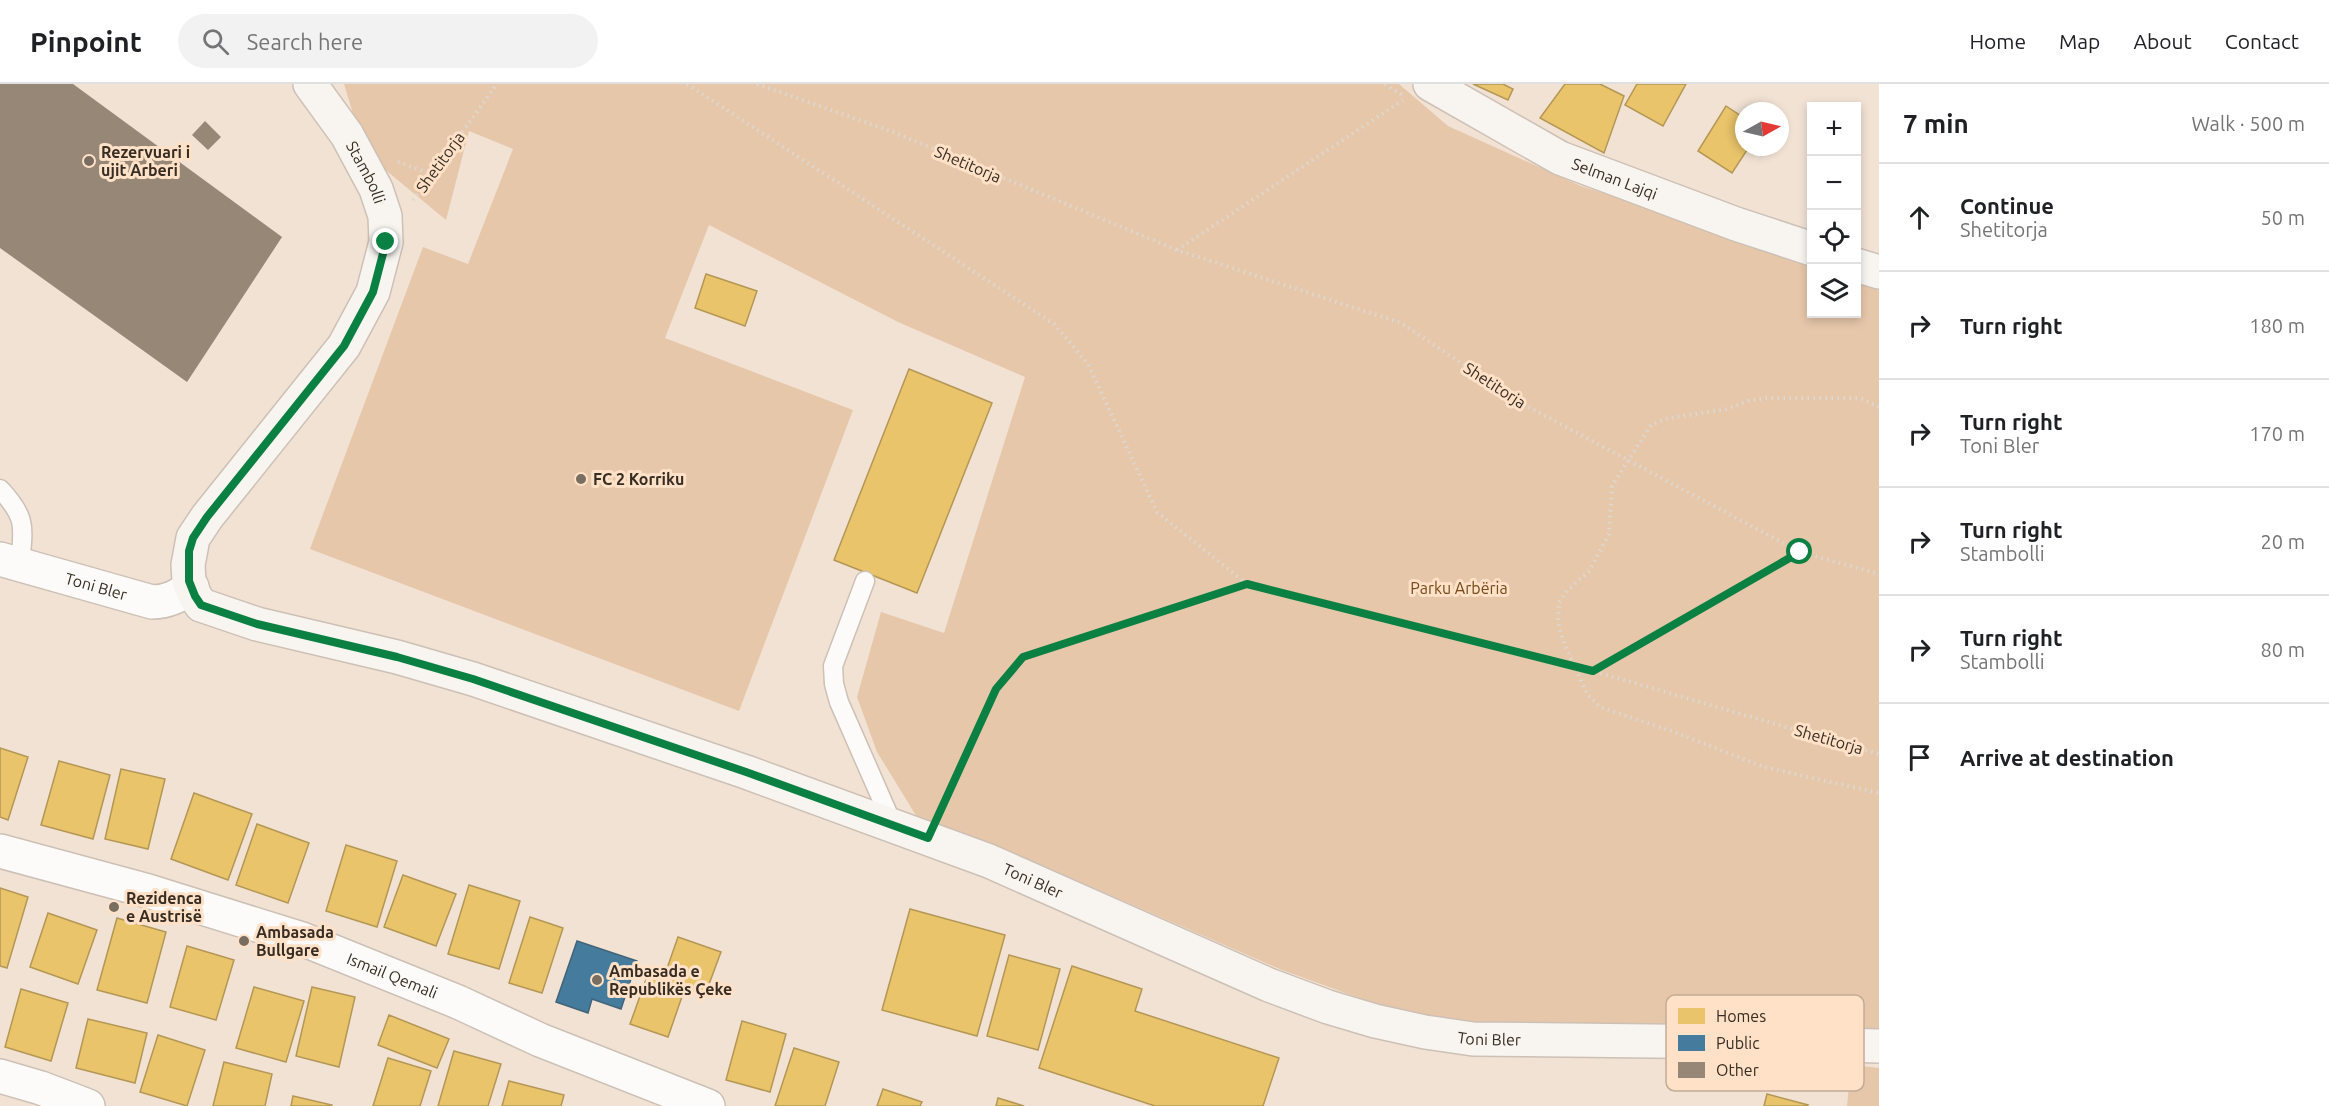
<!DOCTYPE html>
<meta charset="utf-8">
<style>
:root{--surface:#fff;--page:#f2f2f2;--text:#202124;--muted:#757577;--line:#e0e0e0}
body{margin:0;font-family:Ubuntu,sans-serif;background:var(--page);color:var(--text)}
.controls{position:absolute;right:18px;top:18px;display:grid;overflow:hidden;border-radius:0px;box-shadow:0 3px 9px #0003}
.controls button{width:54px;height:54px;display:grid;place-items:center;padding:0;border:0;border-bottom:2px solid var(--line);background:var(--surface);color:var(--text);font:30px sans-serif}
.compass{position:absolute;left:1735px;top:18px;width:54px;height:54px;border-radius:50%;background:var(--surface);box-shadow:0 3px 9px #0003;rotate:82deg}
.stop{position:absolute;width:18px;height:18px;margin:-14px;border:4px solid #0b8043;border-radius:50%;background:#fff}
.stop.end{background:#0b8043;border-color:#fff;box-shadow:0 2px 6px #0008}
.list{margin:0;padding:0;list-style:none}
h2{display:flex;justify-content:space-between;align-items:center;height:78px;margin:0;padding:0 24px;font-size:26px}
h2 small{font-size:20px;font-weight:400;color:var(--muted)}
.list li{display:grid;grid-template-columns:39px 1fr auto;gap:18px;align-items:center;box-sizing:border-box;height:108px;padding:0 24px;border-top:2px solid var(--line)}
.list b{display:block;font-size:22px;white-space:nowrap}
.list p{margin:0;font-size:20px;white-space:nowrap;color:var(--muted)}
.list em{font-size:20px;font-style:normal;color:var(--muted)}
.icon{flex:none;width:33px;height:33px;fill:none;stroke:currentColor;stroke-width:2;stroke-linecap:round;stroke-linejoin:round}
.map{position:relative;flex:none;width:1879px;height:1022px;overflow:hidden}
header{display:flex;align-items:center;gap:36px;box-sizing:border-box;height:84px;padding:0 30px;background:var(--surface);border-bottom:2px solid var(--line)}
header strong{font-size:28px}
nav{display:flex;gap:33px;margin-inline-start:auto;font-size:21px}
.search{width:420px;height:54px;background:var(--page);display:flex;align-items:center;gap:15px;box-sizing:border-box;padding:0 21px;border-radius:33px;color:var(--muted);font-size:22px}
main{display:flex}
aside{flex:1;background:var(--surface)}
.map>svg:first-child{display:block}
.green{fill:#e7c7aa}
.homes{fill:#e9c46a;stroke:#b49755;stroke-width:1.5}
.public{fill:#457b9d;stroke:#416478;stroke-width:1.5}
.building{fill:#978776}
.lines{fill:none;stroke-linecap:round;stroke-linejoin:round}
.lane-casing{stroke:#cdc0b5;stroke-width:21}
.street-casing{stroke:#cdc0b5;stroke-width:36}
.secondary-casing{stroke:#cdc0b5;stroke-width:36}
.path{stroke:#ddd8d3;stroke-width:4;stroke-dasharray:1.5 4.5;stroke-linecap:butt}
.lane{stroke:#fdfbf9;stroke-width:18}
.street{stroke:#fdfbf9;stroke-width:33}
.secondary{stroke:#f8f4f0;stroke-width:33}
.route{stroke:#0b8043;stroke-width:8}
.poi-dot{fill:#796c61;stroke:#fee1c7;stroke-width:2}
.labels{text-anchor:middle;stroke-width:6;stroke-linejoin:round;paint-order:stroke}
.poi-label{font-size:16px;font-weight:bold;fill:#382d23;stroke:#fee1c7;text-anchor:start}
.street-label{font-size:16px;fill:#382d23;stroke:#fee1c7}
.park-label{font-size:16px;fill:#774a1a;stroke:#fee1c7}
.key{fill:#fee1c7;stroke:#c3ab96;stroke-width:1.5}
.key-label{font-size:16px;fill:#382d23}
</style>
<header>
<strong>Pinpoint</strong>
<div class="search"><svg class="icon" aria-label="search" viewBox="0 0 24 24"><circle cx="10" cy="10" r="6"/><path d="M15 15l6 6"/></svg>Search here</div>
<nav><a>Home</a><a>Map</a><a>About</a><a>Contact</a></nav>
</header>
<main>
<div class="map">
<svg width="1879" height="1022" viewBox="0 0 1879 1022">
<rect width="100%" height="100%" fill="#f1e2d4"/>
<!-- green -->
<g class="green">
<polygon points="344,0 1399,0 1448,42 1581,102 1811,176 1812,230 1856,230 1857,195 1879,204 1879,949 1420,936 1282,886 1000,763 917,733 877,668 857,613 881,528 944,549 1025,293 898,238 709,141 665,254 853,326 739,627 310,465 423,163 468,180 513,65 469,47 446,136 365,69"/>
<polygon points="1851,981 1879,984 1879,1022 1847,1022"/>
</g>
<!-- homes -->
<g class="homes">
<polygon points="1473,0 1503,0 1513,5 1508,16"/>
<polygon points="1565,0 1600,0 1624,12 1604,69 1540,34"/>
<polygon points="1637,0 1686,0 1663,42 1625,21"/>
<polygon points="1726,22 1744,34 1744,63 1749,63 1732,89 1698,67"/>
<polygon points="706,190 757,207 745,242 695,224"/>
<polygon points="909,285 992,319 917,509 834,476"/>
<polygon points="0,664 28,673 8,736 0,733"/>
<polygon points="59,677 110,691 93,755 41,741"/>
<polygon points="121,685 165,695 148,765 105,755"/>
<polygon points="194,709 252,730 228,796 171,775"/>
<polygon points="257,740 309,759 288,819 236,801"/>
<polygon points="346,761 397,777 377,843 326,827"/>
<polygon points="403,791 456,810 436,862 384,843"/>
<polygon points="469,801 520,817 499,885 448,870"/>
<polygon points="0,804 28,813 7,884 0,882"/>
<polygon points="910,825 1005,851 977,952 882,926"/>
<polygon points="48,829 97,846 78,900 30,883"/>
<polygon points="530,833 563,844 542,909 509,899"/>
<polygon points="117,834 166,848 147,919 97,906"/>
<polygon points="678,853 721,868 705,911 685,904 668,953 630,940 649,887 664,893"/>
<polygon points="187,862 234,876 216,936 170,923"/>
<polygon points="1009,871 1060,885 1038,966 987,952"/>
<polygon points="1072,882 1142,905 1135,927 1279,974 1263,1022 1155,1022 1039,984"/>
<polygon points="254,903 304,917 286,978 236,964"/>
<polygon points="312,903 355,913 339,983 296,972"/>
<polygon points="21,905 68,919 51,977 5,963"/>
<polygon points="389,931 449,955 437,984 378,961"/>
<polygon points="88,935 147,949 135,999 76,984"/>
<polygon points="742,937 786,950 770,1008 726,996"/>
<polygon points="158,951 205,966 187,1022 140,1008"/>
<polygon points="794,964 839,978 825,1022 775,1022"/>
<polygon points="454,967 501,980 488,1022 438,1022"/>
<polygon points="388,974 431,987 420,1022 373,1022"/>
<polygon points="224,978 272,990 265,1022 213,1022"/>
<polygon points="509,997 564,1011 561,1022 502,1022"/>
<polygon points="883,1005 922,1018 920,1022 877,1022"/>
<polygon points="1767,1010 1808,1021 1807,1022 1764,1022"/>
<polygon points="293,1012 332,1021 332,1022 291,1022"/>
<polygon points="998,1014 1024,1022 996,1022"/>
</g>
<!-- public -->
<polygon class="public" points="577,857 637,877 621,925 592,915 588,929 556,918"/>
<!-- building -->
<g class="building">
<polygon points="0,0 73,0 282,153 187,298 0,164"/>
<polygon points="205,37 221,53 208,66 192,51"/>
</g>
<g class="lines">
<defs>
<g id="lane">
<path d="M0,405C28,435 23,443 20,482"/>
<polyline points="865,497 833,582 834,600 839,618 893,741"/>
</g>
<g id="street">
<path id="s1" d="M0,475L152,518C168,518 178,512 192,503"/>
<path id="s2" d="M0,767L148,807L302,855L458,918L540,956L708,1022"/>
<polyline points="0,992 41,1004 88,1022"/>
</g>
<g id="secondary">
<path id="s3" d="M310,0L347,51L376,105L385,132L386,158L373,208L344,262L207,433L193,454L188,481L189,497L195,512L201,521L257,540L397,573L473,595L746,688L989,777L1269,901L1328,923L1375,937L1425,948L1473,955L1736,958L1879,962"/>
<path id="s4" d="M1430,0L1560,74L1736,140L1812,165"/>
<polyline points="1856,181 1879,188"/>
</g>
</defs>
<!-- lane casing -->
<use href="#lane" class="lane-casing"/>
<!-- street casing -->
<use href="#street" class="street-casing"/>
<!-- secondary casing -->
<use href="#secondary" class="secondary-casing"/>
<!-- path -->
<g class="path">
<polyline points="687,0 1054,240 1088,280 1157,428 1247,500 1593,587 1879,670"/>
<polyline points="757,0 893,48 1177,166 1401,239 1523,320 1800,468 1879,490"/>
<polyline points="1385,0 1402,11"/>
<polyline points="398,78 431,90"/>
<polyline points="413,116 497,0"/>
<polyline points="1177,166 1403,16"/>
<polyline points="1879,323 1860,314 1765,314 1748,317 1726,325 1665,335 1651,341 1612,402 1609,450 1589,487 1568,506 1559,518 1558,539 1564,559 1587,610 1600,623 1677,649 1764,683 1879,709"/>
<polyline points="1594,587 1800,468"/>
<polyline points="941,726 996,605 1023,573 1246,501"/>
</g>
<!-- lane -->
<use href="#lane" class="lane"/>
<!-- street -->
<use href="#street" class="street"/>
<!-- secondary -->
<use href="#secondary" class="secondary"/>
</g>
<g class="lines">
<!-- route -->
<polyline class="route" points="386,158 373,208 344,262 207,433 193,454 189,467 189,497 195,512 201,521 257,540 397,573 473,595 746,688 928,754 996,605 1023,573 1247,500 1593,587 1800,468"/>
</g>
<!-- markers -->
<g class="poi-dot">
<circle cx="89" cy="77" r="6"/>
<circle cx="581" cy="395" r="6"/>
<circle cx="114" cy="823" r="6"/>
<circle cx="244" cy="857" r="6"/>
<circle cx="597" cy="896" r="6"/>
</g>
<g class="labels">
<!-- poi labels -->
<g class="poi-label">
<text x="101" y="74">Rezervuari i<tspan x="101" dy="18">ujit Arberi</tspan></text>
<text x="593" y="401">FC 2 Korriku</text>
<text x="126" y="820">Rezidenca<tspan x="126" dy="18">e Austrisë</tspan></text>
<text x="256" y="854">Ambasada<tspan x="256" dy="18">Bullgare</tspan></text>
<text x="609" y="893">Ambasada e<tspan x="609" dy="18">Republikës Çeke</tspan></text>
</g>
<!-- street labels -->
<g class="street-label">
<text transform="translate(440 78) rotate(-54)" y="6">Shetitorja</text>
<text transform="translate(968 80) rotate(23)" y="6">Shetitorja</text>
<text dy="6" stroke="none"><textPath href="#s3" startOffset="105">Stambolli</textPath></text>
<text dy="6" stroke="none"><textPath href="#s4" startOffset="208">Selman Lajqi</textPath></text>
<text transform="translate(1495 301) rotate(33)" y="6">Shetitorja</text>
<text dy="6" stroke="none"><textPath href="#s1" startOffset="100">Toni Bler</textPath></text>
<text transform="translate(1829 655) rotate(16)" y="6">Shetitorja</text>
<text dy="6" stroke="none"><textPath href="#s3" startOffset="1484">Toni Bler</textPath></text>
<text dy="6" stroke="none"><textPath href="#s2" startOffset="412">Ismail Qemali</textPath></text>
<text dy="6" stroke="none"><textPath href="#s3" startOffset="1970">Toni Bler</textPath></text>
</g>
<!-- park labels -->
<g class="park-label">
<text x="1459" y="510">Parku Arbëria</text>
</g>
</g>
<!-- legend -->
<rect x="1666" y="911" width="198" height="96" rx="9" class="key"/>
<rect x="1678" y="924" width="27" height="16" fill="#e9c46a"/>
<rect x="1678" y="951" width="27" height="16" fill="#457b9d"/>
<rect x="1678" y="978" width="27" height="16" fill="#978776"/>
<g class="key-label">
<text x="1716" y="938">Homes</text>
<text x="1716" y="965">Public</text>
<text x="1716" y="992">Other</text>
</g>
</svg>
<div class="controls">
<button>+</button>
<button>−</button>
<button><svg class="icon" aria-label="locate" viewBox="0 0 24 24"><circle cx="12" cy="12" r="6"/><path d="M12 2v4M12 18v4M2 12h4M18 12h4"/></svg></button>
<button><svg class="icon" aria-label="layers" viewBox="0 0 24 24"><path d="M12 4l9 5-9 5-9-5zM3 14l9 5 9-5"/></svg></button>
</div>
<svg class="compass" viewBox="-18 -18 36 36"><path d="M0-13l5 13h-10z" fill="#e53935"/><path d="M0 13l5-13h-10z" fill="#757577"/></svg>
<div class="stop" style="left:1800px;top:468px"></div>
<div class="stop end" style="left:386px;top:158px"></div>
</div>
<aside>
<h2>7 min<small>Walk · 500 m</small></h2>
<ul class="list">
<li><svg class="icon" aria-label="ahead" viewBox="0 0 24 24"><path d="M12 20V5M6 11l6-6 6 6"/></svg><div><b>Continue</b><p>Shetitorja</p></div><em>50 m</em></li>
<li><svg class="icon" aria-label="right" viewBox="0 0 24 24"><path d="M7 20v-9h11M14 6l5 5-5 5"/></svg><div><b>Turn right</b></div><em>180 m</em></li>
<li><svg class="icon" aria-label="right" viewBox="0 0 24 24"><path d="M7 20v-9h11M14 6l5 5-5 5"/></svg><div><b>Turn right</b><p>Toni Bler</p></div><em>170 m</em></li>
<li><svg class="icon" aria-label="right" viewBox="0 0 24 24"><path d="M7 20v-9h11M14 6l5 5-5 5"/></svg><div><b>Turn right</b><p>Stambolli</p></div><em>20 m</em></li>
<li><svg class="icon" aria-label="right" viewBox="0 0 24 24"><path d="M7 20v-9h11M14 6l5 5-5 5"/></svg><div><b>Turn right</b><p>Stambolli</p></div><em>80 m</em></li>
<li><svg class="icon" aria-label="arrive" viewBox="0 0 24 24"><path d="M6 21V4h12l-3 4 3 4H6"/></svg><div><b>Arrive at destination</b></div></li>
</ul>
</aside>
</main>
